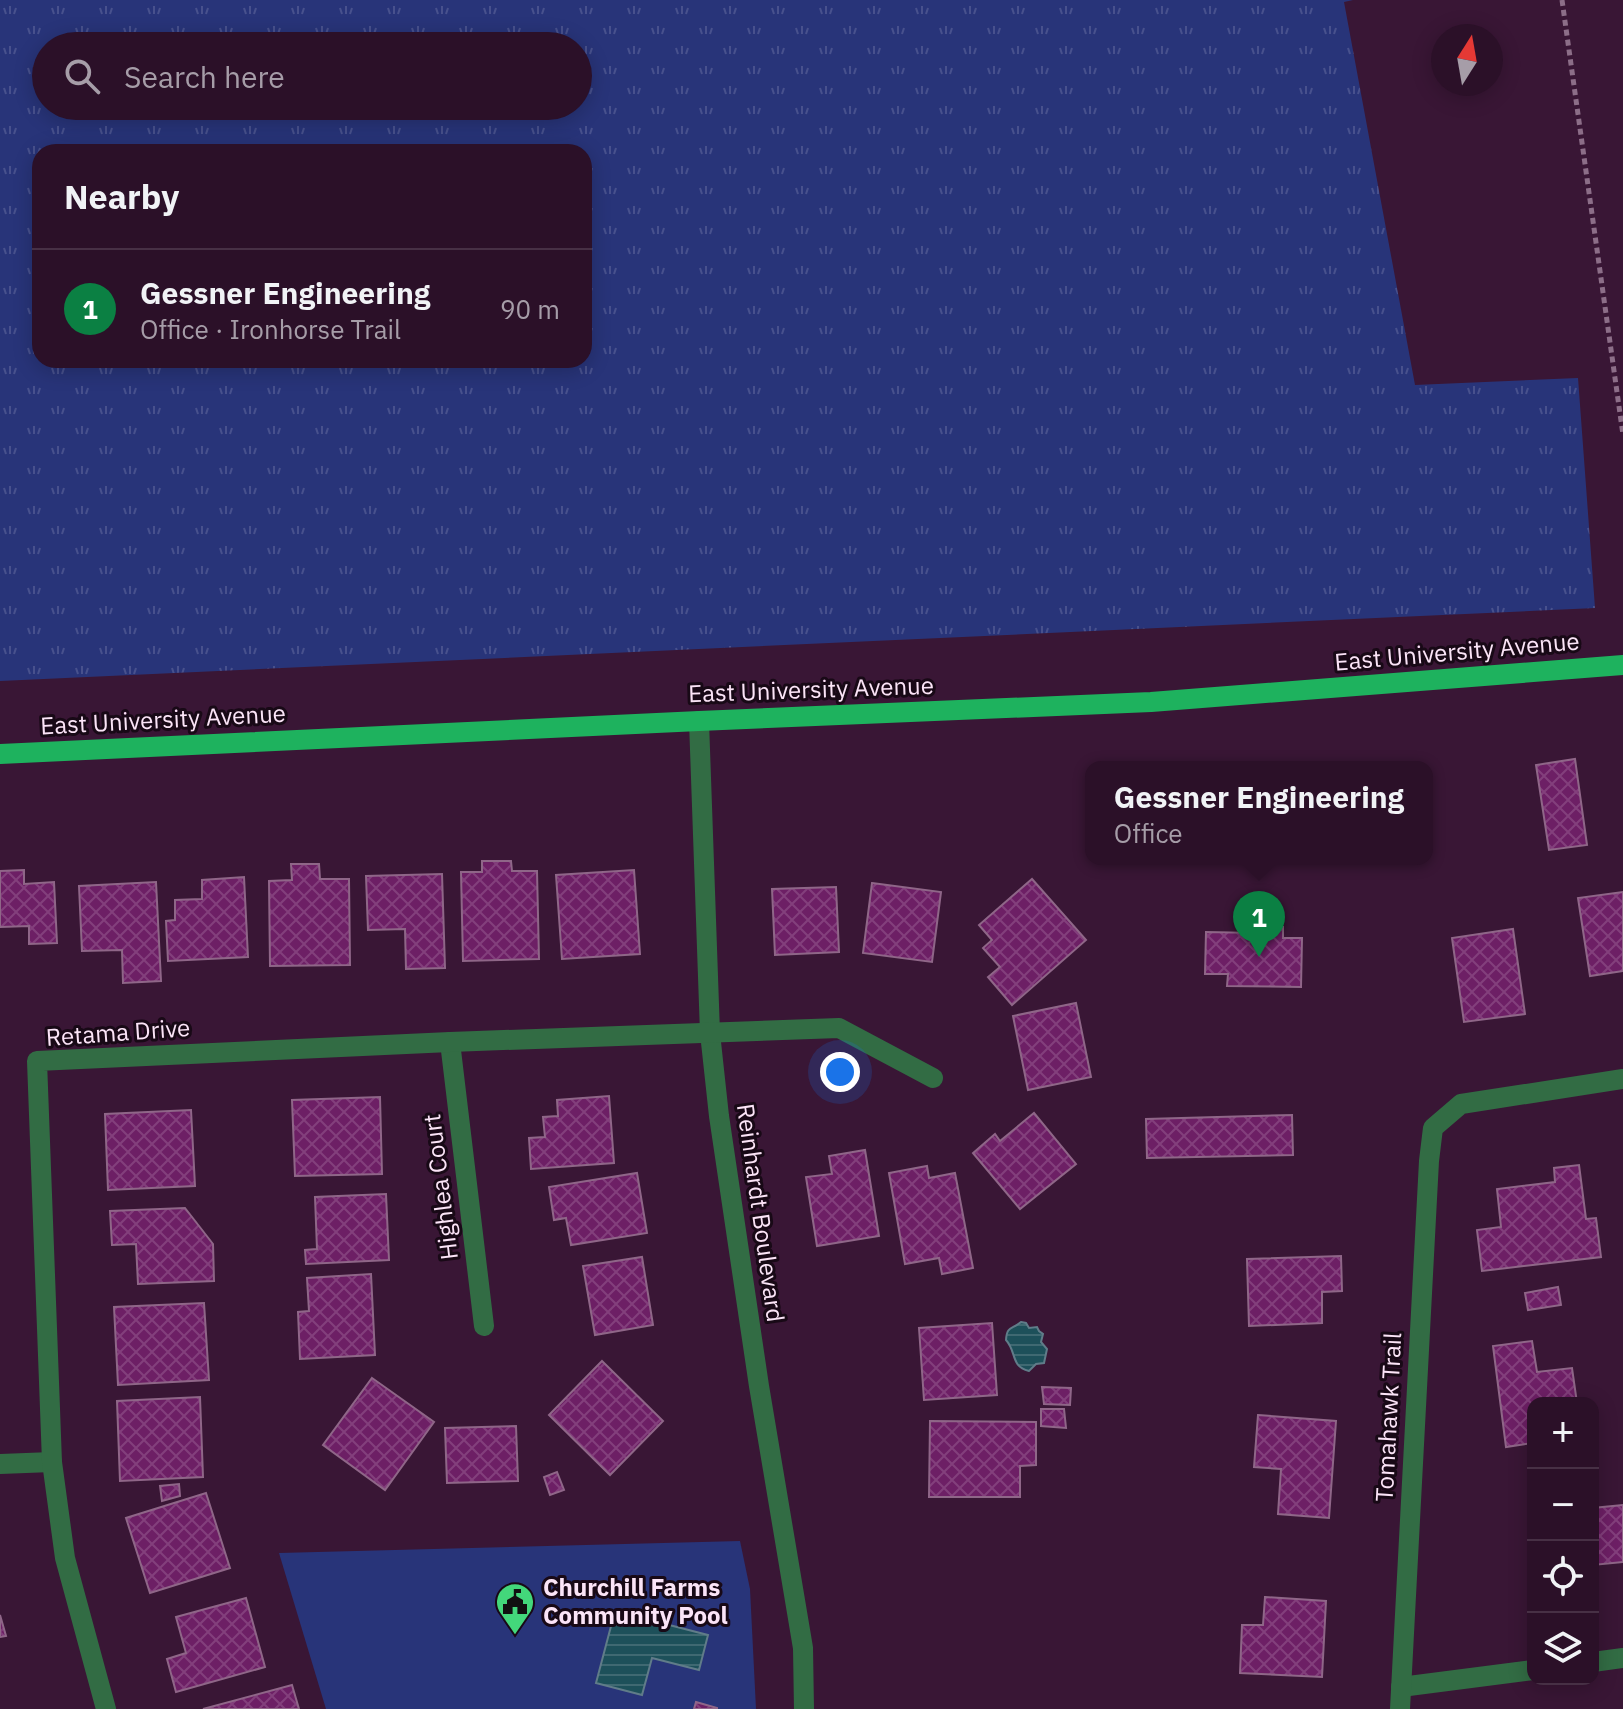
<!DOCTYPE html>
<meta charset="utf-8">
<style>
:root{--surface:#2b1028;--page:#331930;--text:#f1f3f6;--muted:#a69da8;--line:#473045;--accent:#0b8043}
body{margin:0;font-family:"IBM Plex Sans",sans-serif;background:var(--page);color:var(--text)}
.controls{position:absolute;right:24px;bottom:24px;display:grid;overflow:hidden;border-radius:16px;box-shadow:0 4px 20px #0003}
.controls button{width:72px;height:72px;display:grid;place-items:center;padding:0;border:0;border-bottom:2px solid var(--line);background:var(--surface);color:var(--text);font:40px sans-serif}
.compass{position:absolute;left:1431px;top:24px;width:72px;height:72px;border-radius:50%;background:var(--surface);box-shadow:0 4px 20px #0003;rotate:11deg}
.you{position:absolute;left:840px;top:1072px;width:28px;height:28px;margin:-20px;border:6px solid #fff;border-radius:50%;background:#1a73e8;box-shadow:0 0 0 12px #1a73e833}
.badge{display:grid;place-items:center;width:52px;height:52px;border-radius:50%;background:var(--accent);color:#fff;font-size:26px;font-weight:700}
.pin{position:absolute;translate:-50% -66px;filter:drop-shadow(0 2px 4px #0008)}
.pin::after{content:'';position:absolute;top:42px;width:28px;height:24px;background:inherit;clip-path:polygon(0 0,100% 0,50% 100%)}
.popup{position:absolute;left:1085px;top:761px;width:348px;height:104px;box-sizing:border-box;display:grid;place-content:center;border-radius:16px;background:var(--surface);filter:drop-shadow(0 2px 6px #0005);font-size:26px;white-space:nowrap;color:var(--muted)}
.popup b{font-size:30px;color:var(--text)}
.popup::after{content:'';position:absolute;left:50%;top:100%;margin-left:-16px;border:16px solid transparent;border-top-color:var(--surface)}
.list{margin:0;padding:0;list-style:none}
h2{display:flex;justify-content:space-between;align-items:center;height:104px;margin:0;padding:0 32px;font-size:34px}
h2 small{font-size:26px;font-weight:400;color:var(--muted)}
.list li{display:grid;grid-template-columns:52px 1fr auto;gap:24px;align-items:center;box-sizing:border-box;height:120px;padding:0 32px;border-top:2px solid var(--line)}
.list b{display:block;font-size:30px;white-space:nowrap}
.list p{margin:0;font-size:26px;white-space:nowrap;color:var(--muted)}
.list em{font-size:26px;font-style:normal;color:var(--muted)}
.icon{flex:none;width:44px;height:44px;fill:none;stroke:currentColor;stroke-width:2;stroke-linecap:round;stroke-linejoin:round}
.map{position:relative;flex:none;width:1623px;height:1709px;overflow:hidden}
.search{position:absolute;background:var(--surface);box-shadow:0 4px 20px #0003;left:32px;top:32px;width:560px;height:88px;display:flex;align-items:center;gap:20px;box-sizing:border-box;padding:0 28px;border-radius:44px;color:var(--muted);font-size:30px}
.panel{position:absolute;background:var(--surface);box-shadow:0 4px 20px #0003;left:32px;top:144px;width:560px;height:224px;border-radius:24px}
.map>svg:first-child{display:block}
.grass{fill:url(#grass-tufts);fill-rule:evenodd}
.green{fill:#283479}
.water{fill:url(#water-rules);stroke:#607c89;stroke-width:2}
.building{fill:url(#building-cross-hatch);stroke:#8f6688;stroke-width:2}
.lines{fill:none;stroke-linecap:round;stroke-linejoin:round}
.path{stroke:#8c6e88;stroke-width:5;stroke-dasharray:6 4;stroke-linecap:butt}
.minor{stroke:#326c44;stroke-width:20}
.primary{stroke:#1eb25e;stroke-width:20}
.labels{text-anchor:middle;stroke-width:6;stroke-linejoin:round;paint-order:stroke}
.street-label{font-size:24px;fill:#fbe4f7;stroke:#180916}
.poi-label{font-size:24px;font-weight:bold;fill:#fbe4f7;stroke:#180916;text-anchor:start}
</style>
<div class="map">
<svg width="1623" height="1709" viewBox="0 0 1623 1709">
<defs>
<pattern id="grass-tufts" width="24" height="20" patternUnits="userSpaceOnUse" patternTransform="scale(2)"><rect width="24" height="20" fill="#283479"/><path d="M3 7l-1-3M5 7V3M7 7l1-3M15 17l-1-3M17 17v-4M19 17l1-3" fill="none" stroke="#48518d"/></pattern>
<pattern id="water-rules" width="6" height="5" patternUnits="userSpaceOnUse" patternTransform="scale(2)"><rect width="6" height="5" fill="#1d505a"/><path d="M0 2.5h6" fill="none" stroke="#3f6972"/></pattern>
<pattern id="building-cross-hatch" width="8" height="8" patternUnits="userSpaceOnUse" patternTransform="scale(2)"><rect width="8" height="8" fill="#6d1f65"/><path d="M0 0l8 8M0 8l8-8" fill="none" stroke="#833f7c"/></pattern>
</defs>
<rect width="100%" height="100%" fill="#391635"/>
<!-- grass -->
<path class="grass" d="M0,0H1353L1344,2L1415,385L1578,378L1595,608L0,681ZM46,46H578V106H46ZM40,152H584V360H40Z"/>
<!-- green -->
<polygon class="green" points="740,1541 750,1589 756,1709 326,1709 279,1553"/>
<!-- water -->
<g class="water">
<path d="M1021,1322L1026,1323L1029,1328L1037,1327L1039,1331L1043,1334L1041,1342L1047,1349L1044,1363L1036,1364L1029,1371C1010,1366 1017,1352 1006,1340C1007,1325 1012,1330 1021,1322Z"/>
<polygon points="615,1611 708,1635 699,1670 652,1658 642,1695 596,1683"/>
</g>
<!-- building -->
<g class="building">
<polygon points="1575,759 1587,845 1549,850 1536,765"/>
<polygon points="482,861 511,861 512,871 537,871 539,959 463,961 461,872 482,872"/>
<polygon points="291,864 319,864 320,879 349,879 350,965 270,966 269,881 292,880"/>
<polygon points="24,870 24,884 54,882 57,943 29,944 29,926 0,927 0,871"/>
<polygon points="634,870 640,954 562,959 556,875"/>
<polygon points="442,874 445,968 406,969 405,929 368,930 366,876"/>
<polygon points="244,877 248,957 168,961 166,921 175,920 175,900 202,899 202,880"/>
<polygon points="1032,879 1086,940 1012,1005 988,977 1000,967 983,948 992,940 979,925"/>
<polygon points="156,882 161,981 123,983 122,950 82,951 79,886"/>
<polygon points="872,883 941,892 932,962 863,953"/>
<polygon points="836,887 839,952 775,955 772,889"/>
<polygon points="1623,892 1623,971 1590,976 1578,898"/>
<polygon points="1257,927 1283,927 1283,938 1302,938 1301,987 1227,986 1228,974 1205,974 1206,932 1257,933"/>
<polygon points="1513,929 1525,1014 1464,1022 1452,938"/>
<polygon points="1076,1003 1091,1077 1028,1090 1013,1016"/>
<polygon points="609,1096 614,1163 531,1169 529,1138 545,1137 543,1117 558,1116 557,1100"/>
<polygon points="380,1097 382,1174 295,1176 292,1100"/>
<polygon points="191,1110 195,1186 108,1190 105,1114"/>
<polygon points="1034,1113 1076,1164 1020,1209 973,1153 995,1134 1000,1141"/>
<polygon points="1292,1115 1293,1155 1147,1158 1146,1119"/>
<polygon points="865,1150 879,1236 817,1246 806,1177 832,1174 829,1156"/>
<polygon points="1579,1165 1586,1219 1596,1218 1601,1257 1482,1271 1477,1230 1501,1227 1497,1189 1555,1182 1554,1168"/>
<polygon points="927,1166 929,1178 955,1173 973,1268 942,1274 939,1258 905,1264 889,1173"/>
<polygon points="637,1173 647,1233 571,1245 566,1218 554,1220 549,1187"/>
<polygon points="386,1194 389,1260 306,1264 305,1250 317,1249 315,1197"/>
<polygon points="185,1208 213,1244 214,1281 138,1284 136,1244 112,1245 110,1211"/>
<polygon points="1341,1256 1342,1291 1322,1292 1322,1323 1249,1326 1247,1259"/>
<polygon points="642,1257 653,1325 595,1335 583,1266"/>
<polygon points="371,1274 375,1355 300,1359 298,1312 309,1311 307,1278"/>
<polygon points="1558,1287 1561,1305 1528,1310 1525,1293"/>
<polygon points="204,1303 209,1380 118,1385 114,1307"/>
<polygon points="992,1323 997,1395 924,1400 919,1328"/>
<polygon points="1532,1341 1537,1372 1572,1368 1577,1403 1533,1403 1533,1443 1506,1447 1493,1346"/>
<polygon points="602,1361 663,1421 610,1475 549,1415"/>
<polygon points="372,1378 434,1422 385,1490 323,1445"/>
<polygon points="1042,1387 1071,1388 1070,1405 1044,1404"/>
<polygon points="200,1397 203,1477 120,1481 117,1401"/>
<polygon points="1041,1409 1064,1409 1066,1428 1041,1426"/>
<polygon points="1258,1415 1336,1421 1329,1518 1278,1514 1281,1469 1254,1467"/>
<polygon points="930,1421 1036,1422 1036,1465 1020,1466 1020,1497 929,1497"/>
<polygon points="516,1426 518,1481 447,1483 445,1428"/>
<polygon points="557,1472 564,1490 550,1495 544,1477"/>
<polygon points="179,1484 180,1496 162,1501 160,1486"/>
<polygon points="206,1493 230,1568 150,1593 126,1518"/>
<polygon points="1623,1505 1623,1562 1593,1565 1593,1508"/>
<polygon points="1265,1597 1326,1601 1322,1677 1240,1673 1242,1625 1263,1625"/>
<polygon points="246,1598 265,1667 176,1692 167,1659 186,1653 176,1617"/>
<polygon points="0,1615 6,1636 0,1637"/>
<polygon points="292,1685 299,1709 203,1709"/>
<polygon points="696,1702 717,1708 717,1709 694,1709"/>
</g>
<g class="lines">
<!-- path -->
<polyline class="path" points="1562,0 1623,435"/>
<!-- minor -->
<g class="minor">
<polyline points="699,721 710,1033 719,1116 759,1386 803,1648 804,1709"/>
<polyline points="450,1042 484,1326"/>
<polyline points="0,1464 52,1462"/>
<polyline points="1593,1662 1623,1658"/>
<polyline points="1401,1687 1533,1670"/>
<polyline points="106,1709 65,1558 52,1462 37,1061 450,1042 839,1028 933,1078"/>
<polyline points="1400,1709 1429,1161 1433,1128 1461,1104 1623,1079"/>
</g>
<!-- primary -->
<polyline class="primary" points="0,754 699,721 1151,702 1623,665"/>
</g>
<!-- icons -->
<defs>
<symbol id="civic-pin" viewBox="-11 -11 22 30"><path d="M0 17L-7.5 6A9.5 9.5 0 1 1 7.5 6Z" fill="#43d77b" stroke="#180916"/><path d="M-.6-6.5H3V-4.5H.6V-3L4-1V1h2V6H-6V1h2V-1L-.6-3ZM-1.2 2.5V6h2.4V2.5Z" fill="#111"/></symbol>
</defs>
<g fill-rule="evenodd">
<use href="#civic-pin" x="493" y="1580" width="44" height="60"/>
</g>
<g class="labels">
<!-- street labels -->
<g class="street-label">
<text transform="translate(1457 652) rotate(-5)" y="8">East University Avenue</text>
<text transform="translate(811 690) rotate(-2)" y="8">East University Avenue</text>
<text transform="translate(163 720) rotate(-3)" y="8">East University Avenue</text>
<text transform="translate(118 1033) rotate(-4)" y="8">Retama Drive</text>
<text transform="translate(441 1187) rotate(-97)" y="8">Highlea Court</text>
<text transform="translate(760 1213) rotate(82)" y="8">Reinhardt Boulevard</text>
<text transform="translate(1389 1417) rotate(-87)" y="8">Tomahawk Trail</text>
</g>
<!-- poi labels -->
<g class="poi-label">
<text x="543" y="1596">Churchill Farms<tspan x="543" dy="28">Community Pool</tspan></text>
</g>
</g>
</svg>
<div class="controls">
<button>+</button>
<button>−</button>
<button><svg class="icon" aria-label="locate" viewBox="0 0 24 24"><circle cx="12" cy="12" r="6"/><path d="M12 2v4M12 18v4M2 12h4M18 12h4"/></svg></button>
<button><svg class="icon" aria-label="layers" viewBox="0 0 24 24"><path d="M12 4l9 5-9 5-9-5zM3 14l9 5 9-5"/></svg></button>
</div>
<svg class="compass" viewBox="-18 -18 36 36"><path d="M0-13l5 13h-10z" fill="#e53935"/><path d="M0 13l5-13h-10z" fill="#a69da8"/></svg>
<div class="you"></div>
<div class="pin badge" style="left:1259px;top:957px">1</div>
<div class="popup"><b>Gessner Engineering</b>Office</div>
<div class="search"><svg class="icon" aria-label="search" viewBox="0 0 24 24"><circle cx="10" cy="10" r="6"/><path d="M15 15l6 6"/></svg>Search here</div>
<section class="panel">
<h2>Nearby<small></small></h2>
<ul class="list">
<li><span class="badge">1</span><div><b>Gessner Engineering</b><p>Office · Ironhorse Trail</p></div><em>90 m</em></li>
</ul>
</section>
</div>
